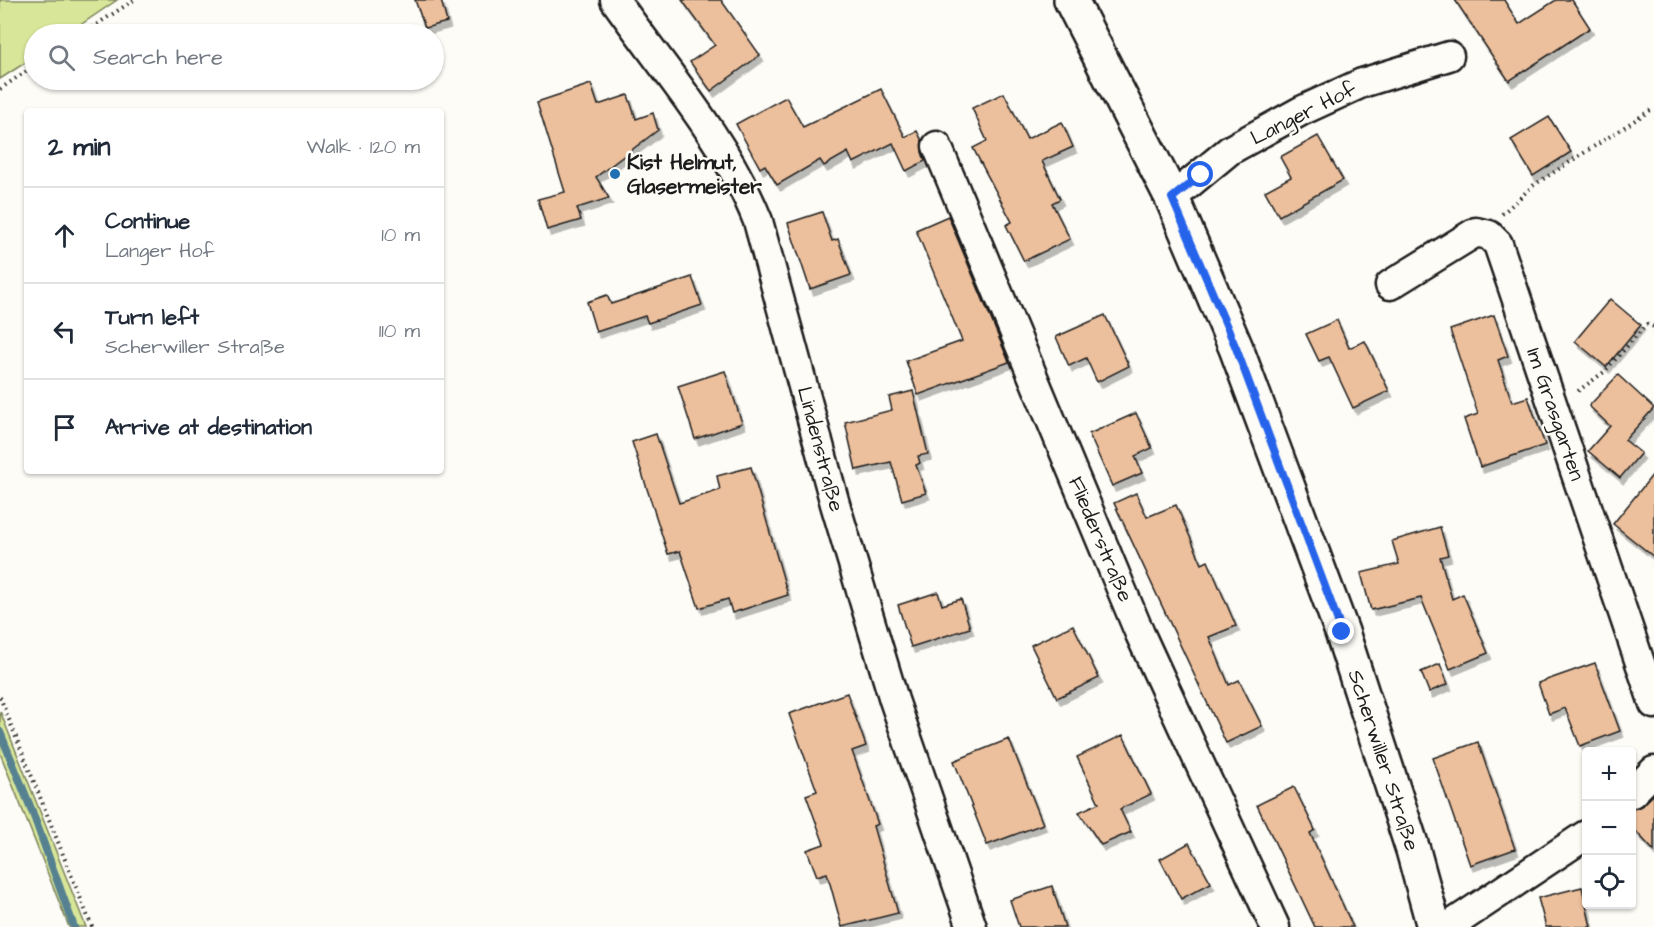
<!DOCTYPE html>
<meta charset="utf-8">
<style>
:root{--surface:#fff;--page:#f6f6f7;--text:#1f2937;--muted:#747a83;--line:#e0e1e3}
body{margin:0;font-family:"Architects Daughter",sans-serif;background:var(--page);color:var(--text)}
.controls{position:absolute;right:18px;bottom:18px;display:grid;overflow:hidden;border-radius:6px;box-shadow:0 2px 4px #0004}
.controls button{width:54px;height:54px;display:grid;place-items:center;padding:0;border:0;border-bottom:2px solid var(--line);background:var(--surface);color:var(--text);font:30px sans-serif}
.stop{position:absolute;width:18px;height:18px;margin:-14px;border:4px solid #2563eb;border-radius:50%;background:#fff}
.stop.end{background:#2563eb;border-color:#fff;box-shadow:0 2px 6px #0008}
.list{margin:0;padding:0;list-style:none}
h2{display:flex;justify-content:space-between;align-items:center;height:78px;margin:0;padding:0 24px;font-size:26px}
h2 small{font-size:20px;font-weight:400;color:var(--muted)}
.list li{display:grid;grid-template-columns:39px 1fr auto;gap:18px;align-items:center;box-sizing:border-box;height:96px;padding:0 24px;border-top:2px solid var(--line)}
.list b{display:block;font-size:22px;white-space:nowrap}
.list p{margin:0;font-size:20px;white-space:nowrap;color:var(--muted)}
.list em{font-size:20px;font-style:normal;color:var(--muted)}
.icon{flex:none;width:33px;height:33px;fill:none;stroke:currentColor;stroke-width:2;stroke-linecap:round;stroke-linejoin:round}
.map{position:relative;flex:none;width:1654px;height:927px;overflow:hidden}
.search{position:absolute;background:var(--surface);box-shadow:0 2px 4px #0004;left:24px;top:24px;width:420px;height:66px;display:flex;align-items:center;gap:15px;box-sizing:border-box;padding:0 21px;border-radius:33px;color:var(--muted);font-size:22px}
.panel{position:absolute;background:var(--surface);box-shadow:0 2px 4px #0004;left:24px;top:108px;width:420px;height:366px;border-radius:6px}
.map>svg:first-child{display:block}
.green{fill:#d8e699;stroke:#7a815a;stroke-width:1.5}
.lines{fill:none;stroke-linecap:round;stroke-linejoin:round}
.stream{stroke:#578191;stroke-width:8}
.building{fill:#edc09d;stroke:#1c1c1c;stroke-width:1.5;filter:url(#shadow)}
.minor-casing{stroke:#1c1c1c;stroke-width:33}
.tertiary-casing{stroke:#1c1c1c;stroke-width:38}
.path{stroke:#1c1c1c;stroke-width:4;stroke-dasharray:1.5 4.5;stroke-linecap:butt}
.minor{stroke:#fdfcf7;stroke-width:28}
.tertiary{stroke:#fdfcf7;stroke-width:33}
.route{stroke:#2563eb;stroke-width:8}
.poi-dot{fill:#1f6fb2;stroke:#fdfcf7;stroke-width:2}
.labels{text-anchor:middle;stroke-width:5;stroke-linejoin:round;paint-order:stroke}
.street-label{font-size:21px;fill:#1c1c1c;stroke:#fdfcf7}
.poi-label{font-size:21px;font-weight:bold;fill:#1c1c1c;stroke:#fdfcf7;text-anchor:start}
</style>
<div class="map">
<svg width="1654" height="927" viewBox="0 0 1654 927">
<defs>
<filter id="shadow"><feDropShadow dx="3.5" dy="6" stdDeviation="0" flood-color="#0004"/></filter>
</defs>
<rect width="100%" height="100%" fill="#fdfcf7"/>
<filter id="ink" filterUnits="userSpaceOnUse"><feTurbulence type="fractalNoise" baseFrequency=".0167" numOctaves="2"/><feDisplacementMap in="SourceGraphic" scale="12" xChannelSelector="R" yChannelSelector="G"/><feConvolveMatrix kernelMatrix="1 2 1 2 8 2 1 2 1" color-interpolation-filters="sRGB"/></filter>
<g filter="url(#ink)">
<!-- green -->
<g class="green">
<polygon points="0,0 117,0 67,34 34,34 34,57 0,79"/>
<polygon points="0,711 86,927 69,927 0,753"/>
</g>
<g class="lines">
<!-- stream -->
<polyline class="stream" points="0,732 32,811 74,927"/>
</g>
<!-- building -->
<g class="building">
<polygon points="415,0 441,0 447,22 425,28"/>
<polygon points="682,0 721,0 760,55 711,91 690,62 715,45"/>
<polygon points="1455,0 1504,0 1519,24 1556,0 1572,0 1590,28 1509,81"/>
<polygon points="591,84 598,105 628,95 636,119 653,113 658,130 596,177 609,198 577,208 581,220 547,230 538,199 565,192 537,102"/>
<polygon points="881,89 905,137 917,131 922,141 922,152 925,161 906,171 893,143 853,163 848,152 824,166 820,160 777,185 765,165 760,168 736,124 786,97 803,127"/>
<polygon points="1004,93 1027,139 1062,122 1073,147 1042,161 1060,199 1052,203 1070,239 1024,261 1006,225 1012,222 973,148 987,141 972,108"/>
<polygon points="1549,117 1571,152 1533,176 1511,140"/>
<polygon points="1318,136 1343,180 1279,216 1265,191 1291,177 1280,157"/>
<polygon points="822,212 832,241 838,239 851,275 810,289 788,223"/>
<polygon points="948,216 1009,362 918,395 906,361 962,341 916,230"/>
<polygon points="692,277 702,305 648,323 645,316 596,332 587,302 607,295 611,304"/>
<polygon points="1610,299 1641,325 1606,367 1575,341"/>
<polygon points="1105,315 1129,366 1097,382 1086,358 1069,366 1056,337"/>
<polygon points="1494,315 1508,356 1498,360 1512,402 1528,397 1545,445 1480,467 1464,419 1478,414 1450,330"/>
<polygon points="1337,320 1349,348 1365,341 1389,391 1353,408 1329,357 1319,361 1306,334"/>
<polygon points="725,371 742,423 695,439 678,386"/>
<polygon points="1618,375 1654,408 1625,440 1641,453 1620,478 1588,451 1610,426 1589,406"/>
<polygon points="913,391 928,454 918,456 920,463 916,465 926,493 902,500 891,462 856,470 845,422 892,410 889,397"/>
<polygon points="1136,413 1152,448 1135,456 1142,473 1112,486 1089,434"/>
<polygon points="656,434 679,503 720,490 717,476 751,467 788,595 732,613 728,599 699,608 680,551 668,554 632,442"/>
<polygon points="1654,473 1654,557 1613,524"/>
<polygon points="1136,493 1147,517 1176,505 1202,564 1208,561 1236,626 1209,637 1229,685 1239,680 1262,726 1226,743 1114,503"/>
<polygon points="1440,527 1448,555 1440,557 1452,599 1463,594 1488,653 1450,669 1421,598 1371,610 1361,573 1399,564 1392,541"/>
<polygon points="938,592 942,605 961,599 970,628 911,647 898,605"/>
<polygon points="1073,625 1099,678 1057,698 1031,645"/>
<polygon points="1595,663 1620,731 1580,746 1565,708 1549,714 1538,683"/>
<polygon points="1440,664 1448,684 1429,692 1421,672"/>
<polygon points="847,693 866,746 852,751 878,824 873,826 898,913 842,927 827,873 817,876 807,850 824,844 806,795 817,791 789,714"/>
<polygon points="1123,735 1151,794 1120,809 1131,832 1101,845 1079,812 1099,803 1077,757"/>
<polygon points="1009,739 1043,824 987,845 954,761"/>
<polygon points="1478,742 1515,849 1470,865 1433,758"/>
<polygon points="1294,787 1315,830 1310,833 1353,927 1315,927 1257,805"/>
<polygon points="1654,794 1654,851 1632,827 1632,809 1643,805"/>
<polygon points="1189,843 1211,883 1181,899 1160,859"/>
<polygon points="1052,886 1065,927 1019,927 1010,900"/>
<polygon points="1582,887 1591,927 1546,927 1538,898"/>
</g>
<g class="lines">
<defs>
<g id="minor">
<path d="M615,0C665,71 726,140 758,221L835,504L894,700L972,927"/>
<polyline points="937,146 1140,634 1275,927"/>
<polyline points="1172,198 1230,150 1301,111 1362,83 1449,56"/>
<polyline points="1390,285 1476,232 1489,235 1498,244 1654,704"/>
<polyline points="1632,793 1654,771"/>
<polyline points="1448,927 1586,835"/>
</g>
<polyline id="tertiary" points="1071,0 1172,198 1236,348 1342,632 1413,850 1434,927"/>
</defs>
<!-- minor casing -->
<use href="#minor" class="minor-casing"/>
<!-- tertiary casing -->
<use href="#tertiary" class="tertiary-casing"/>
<!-- path -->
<g class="path">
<polyline points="82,34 134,0"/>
<polyline points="0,89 34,66"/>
<polyline points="1502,214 1534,185 1654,108"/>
<polyline points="1578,391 1604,372 1647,324 1654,327"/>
<polyline points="0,697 92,927"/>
</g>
<!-- minor -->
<use href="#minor" class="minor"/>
<!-- tertiary -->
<use href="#tertiary" class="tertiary"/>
</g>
</g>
<g class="lines" filter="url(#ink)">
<!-- route -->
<polyline class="route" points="1201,175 1172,198 1236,348 1342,632"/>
</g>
<!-- markers -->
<circle class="poi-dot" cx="615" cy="174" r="6"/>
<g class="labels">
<!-- street labels -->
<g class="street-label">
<text transform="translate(1303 113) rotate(-27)" y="7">Langer Hof</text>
<text transform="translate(1556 414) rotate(71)" y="7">Im Grasgarten</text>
<text transform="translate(821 449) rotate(75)" y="7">Lindenstraße</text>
<text transform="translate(1101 539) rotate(67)" y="7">Fliederstraße</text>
<text transform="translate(1384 760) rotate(72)" y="7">Scherwiller Straße</text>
</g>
<!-- poi labels -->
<g class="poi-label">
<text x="627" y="169">Kist Helmut,<tspan x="627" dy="24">Glasermeister</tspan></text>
</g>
</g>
</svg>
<div class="controls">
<button>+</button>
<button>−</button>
<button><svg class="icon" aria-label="locate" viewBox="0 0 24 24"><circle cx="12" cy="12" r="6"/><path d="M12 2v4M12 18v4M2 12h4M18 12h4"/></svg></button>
</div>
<div class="stop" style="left:1201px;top:175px"></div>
<div class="stop end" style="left:1342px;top:632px"></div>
<div class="search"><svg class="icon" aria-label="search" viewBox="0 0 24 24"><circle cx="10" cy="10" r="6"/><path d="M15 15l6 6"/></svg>Search here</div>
<section class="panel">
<h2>2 min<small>Walk · 120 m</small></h2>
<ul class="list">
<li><svg class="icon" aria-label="ahead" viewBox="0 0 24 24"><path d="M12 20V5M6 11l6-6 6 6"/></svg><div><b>Continue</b><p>Langer Hof</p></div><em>10 m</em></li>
<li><svg class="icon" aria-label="left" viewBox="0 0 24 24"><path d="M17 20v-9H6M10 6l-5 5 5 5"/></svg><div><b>Turn left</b><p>Scherwiller Straße</p></div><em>110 m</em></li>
<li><svg class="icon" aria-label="arrive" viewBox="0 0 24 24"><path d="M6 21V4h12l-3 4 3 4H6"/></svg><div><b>Arrive at destination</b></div></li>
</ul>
</section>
</div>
